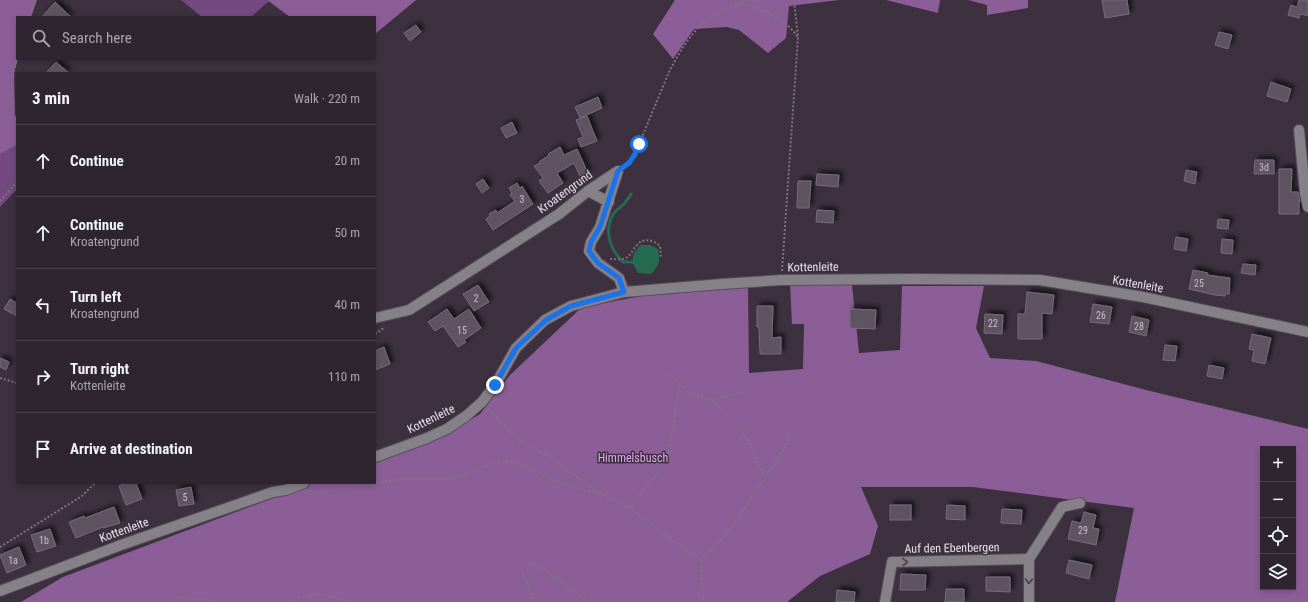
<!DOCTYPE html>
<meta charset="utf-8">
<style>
:root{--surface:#2e2530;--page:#362d38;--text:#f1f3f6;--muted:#a7a5ab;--line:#49424c}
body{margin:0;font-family:"Roboto Condensed",sans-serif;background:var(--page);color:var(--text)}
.controls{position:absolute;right:12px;bottom:12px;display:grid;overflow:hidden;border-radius:0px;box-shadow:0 2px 6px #0003}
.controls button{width:36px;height:36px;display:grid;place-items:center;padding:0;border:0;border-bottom:1px solid var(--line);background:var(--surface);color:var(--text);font:20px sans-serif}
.stop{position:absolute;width:12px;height:12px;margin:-9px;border:3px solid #1a73e8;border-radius:50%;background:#fff}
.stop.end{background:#1a73e8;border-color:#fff;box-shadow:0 1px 4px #0008}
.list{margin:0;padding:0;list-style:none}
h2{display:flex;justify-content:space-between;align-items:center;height:52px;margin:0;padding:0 16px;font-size:17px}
h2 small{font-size:13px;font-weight:400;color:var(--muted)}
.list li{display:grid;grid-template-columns:26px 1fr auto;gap:12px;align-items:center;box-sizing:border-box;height:72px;padding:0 16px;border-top:1px solid var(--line)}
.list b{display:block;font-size:15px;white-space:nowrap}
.list p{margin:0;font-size:13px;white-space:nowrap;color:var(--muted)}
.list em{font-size:13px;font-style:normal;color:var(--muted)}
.icon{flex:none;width:22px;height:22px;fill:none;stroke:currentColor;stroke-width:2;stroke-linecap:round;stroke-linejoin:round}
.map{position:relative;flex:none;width:1308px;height:602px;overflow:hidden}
.search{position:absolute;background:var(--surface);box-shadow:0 2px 6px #0003;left:16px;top:16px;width:360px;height:44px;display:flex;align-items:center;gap:10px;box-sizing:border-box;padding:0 14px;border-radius:0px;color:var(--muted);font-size:15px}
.panel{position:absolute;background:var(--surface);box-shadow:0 2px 6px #0003;left:16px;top:72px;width:360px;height:412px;border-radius:0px}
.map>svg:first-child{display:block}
.green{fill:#73497f}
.forest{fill:#8c5e98;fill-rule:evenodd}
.water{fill:#246b51}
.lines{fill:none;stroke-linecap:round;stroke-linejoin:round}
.stream{stroke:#246b51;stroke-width:3}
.building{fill:#5e5262;stroke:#786b7c;filter:url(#shadow)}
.minor-casing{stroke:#584d5b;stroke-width:12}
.path{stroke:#7e7480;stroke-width:2;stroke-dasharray:2 2;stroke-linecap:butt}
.minor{stroke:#868088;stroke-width:10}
.oneway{stroke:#483d4b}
.route{stroke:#1a73e8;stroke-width:5}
.labels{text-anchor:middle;stroke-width:3;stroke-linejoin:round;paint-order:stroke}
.number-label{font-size:10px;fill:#c6bdc8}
.street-label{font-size:12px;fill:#e8e1ea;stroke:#3d3140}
.park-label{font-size:12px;fill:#e6a5f8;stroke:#3d3140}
</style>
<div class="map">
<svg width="1308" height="602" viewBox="0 0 1308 602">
<defs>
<filter id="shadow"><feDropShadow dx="3.5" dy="-3.5" stdDeviation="2" flood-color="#0009"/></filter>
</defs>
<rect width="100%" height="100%" fill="#3d3140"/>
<!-- green -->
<g class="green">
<polygon points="181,0 267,0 269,1 251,17 202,17"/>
<polygon points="17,145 17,189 0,207 0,154"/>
</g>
<!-- forest -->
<g class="forest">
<polygon points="0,0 37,0 31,17 17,17 17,59 18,59 14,72 15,116 17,117 17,145 0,154"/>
<polygon points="267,0 416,0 375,34 375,17 290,17"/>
<polygon points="675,0 839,0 789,6 786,38 768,53 739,30 727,27 694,29 673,59 653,34"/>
<polygon points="886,0 940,0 938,13"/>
<polygon points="968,0 1028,0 1028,8 987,15 987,5"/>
<path d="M790,282L852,285L859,353L900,350L902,286H984L976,328L990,358L1036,361L1150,391L1308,429V602H1115L1134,508L973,487H861L878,526L870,554L820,576L787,602H21L63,577L313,483H375V461L445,435L480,414L510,375L582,307L702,285L748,286L749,373L803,369L804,324H792ZM1263,449H1293V587H1263Z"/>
</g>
<!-- water -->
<path class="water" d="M640,245H650L658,249C660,262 660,264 651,274L638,273L632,262L634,253Z"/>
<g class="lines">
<!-- stream -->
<path class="stream" d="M631,194C629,198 626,201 624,204C621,207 616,210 614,213C603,230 610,249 623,262H632"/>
</g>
<!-- building -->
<g class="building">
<polygon points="1102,0 1127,0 1129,14 1105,18"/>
<polygon points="1299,0 1308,0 1308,16 1301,14 1299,18 1288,15 1291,5 1297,7"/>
<polygon points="55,2 71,17 42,17"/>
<polygon points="416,25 421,32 410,41 404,33"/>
<polygon points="1219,32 1232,35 1228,49 1215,45"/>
<polygon points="56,62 69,73 46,73"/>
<polygon points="1271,82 1291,89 1287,102 1267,96"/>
<polygon points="598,97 602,108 580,118 575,107"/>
<polygon points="587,116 597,141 581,147 578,139 583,137 576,120"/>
<polygon points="512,122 517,133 506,138 501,128"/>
<polygon points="560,147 564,155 577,149 588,173 580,176 574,163 557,173 563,183 548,193 539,181 543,178 534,166 540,163 539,162 549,155 548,154"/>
<polygon points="1255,160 1274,160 1274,174 1254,174"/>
<polygon points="1279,169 1292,169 1291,192 1298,192 1300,202 1299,202 1299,214 1279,214"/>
<polygon points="1186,170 1197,172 1195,184 1184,181"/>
<polygon points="817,174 839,175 838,187 816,185"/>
<polygon points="483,179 489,188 482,193 476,184"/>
<polygon points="798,181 811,181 809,208 797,208"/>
<polygon points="517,183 520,188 522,186 533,204 493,230 486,219 490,216 489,214 496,210 497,213 515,201 510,195 512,193 509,188"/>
<polygon points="817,210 834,211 833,223 816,222"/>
<polygon points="1218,219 1229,220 1228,229 1217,228"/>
<polygon points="1176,237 1188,239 1186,251 1174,249"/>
<polygon points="1222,239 1233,240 1232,254 1221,253"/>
<polygon points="1243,264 1256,265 1255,275 1241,273"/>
<polygon points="1193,270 1208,273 1207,275 1230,278 1229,294 1225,294 1225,296 1215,295 1189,289"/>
<polygon points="478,285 489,302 474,311 463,294"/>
<polygon points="1027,292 1054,295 1052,314 1042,313 1042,339 1018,339 1018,314 1025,314"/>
<polygon points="10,299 17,303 17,316 4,309"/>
<polygon points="1093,304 1112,307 1109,324 1090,322"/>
<polygon points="757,306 773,306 772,338 781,337 781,354 760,354 759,327 757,327"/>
<polygon points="447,309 454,319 469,309 481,328 464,340 466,342 458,347 443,326 435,331 428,322"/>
<polygon points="850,309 876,310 875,329 850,328"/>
<polygon points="985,314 1003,315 1002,334 984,333"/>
<polygon points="1132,316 1149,320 1146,336 1129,332"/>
<polygon points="1252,334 1271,338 1265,364 1252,361 1254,350 1249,349"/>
<polygon points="1165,345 1177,346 1175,361 1163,360"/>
<polygon points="384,347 390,364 375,370 375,351"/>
<polygon points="0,358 9,362 6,370 0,367"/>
<polygon points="1209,365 1224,368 1222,379 1207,376"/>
<polygon points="125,483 136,483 142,499 126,505 119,486"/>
<polygon points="191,487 194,504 179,506 176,490"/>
<rect x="890" y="505" width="21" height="15"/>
<polygon points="947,505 965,506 965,520 946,519"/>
<polygon points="114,507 120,523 103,528 103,527 76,538 69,522 84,516 85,518"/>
<polygon points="1002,509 1022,510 1021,524 1001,523"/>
<polygon points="1084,512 1096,515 1093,528 1099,529 1096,545 1068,539 1072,521 1081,523"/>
<polygon points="50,529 56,546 37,552 31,535"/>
<polygon points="19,547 26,565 7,573 0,555"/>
<polygon points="1069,560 1092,565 1089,579 1066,573"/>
<polygon points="901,574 926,575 925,590 900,590"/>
<polygon points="986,577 1010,577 1010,592 986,591"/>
<polygon points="946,589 964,589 964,602 945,602"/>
<polygon points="837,590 855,592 854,602 836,602"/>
</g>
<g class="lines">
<defs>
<g id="minor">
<polyline points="1299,130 1305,193 1308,207"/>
<polyline points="588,191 609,202"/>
<polyline points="375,318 409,310 559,214 588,191 618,171 600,227 591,242 589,251 598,263 619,278 624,292"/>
<polyline points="375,457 427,438 447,429 466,416 482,402 495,385 516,348 545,320 571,306 624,292 722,284 781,280 910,279 1040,280 1143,297 1308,332"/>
<polyline points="0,591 121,545 273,492 286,490 304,483"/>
<polyline points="885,602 892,562 1029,559"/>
<polyline points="1029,602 1029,559 1062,507 1080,503"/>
</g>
</defs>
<!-- minor casing -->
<use href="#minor" class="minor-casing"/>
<!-- path -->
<g class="path">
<polyline points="276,0 284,7"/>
<path d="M742,3C764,9 785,19 798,37"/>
<polyline points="30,17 35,0"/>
<path d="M17,58C11,77 12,96 14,116L17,119"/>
<path d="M625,166L629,163L635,154L669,72C680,51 694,26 716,14C724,10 734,6 742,3L745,0"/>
<polyline points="0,201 17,182"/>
<path d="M610,259C615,259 621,260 626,258C631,255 633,249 637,245C644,237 653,240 660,246L661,257"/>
<polyline points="782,271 798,37 794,0"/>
<polyline points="375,334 385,327"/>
<polyline points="666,372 690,394 711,400 739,426 753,451 764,476"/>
<polyline points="0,378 17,383"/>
<polyline points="711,400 747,392"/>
<polyline points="488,409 499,421 519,440 549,456 580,480 602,494"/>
<polyline points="306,493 310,494 324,492 402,479 450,479 494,463 514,461 551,479 573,487 605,495 629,508 702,561 702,583 704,602"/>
<polyline points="629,508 668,459 679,385"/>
<polyline points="0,547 82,496 95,483"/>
<polyline points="702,561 732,527 787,444 789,435"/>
<polyline points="530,563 546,571 588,602"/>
<polyline points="522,571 535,602"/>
<polyline points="173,602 177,598 206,599 216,602"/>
<polyline points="291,602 300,598 320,594 350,602"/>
</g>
<!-- minor -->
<use href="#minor" class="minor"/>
</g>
<!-- one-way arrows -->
<defs><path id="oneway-chevron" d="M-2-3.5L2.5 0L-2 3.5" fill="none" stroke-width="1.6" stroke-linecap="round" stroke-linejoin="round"/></defs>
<g class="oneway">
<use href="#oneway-chevron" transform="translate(905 562) rotate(-1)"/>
<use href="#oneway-chevron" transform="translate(1029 581) rotate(91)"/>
</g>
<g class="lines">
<!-- route -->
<polyline class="route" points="495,385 516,348 546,320 571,306 624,292 619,278 598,263 589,251 591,242 600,227 618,171 629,163 635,154 639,144"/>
</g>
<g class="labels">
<!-- number labels -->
<g class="number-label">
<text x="1264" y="171">3d</text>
<text x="522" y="203">3</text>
<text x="1199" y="287">25</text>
<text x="476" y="302">2</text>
<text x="1101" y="319">26</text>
<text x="993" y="327">22</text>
<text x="1139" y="330">28</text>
<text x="462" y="334">15</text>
<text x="185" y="501">5</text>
<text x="1083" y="534">29</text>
<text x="44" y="544">1b</text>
<text x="13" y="564">1a</text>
</g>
<!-- street labels -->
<g class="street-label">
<text transform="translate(565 192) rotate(-36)" y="4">Kroatengrund</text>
<text transform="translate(813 267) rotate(-1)" y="4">Kottenleite</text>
<text transform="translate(1138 284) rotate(10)" y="4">Kottenleite</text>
<text transform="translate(431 419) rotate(-26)" y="4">Kottenleite</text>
<text transform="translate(124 530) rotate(-20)" y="4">Kottenleite</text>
<text transform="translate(952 548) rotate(-1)" y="4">Auf den Ebenbergen</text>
</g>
<!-- park labels -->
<g class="park-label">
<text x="633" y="462">Himmelsbusch</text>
</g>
</g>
</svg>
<div class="controls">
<button>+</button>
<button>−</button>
<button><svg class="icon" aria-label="locate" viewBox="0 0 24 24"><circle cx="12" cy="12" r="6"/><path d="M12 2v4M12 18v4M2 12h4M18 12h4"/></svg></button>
<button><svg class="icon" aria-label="layers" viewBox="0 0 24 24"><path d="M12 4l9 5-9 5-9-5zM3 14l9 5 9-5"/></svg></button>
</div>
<div class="stop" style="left:639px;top:144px"></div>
<div class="stop end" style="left:495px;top:385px"></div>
<div class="search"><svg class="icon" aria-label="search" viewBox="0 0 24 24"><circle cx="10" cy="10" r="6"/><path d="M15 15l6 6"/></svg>Search here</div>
<section class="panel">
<h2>3 min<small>Walk · 220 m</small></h2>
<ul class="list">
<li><svg class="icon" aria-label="ahead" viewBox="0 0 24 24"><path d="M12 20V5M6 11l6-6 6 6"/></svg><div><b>Continue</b></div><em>20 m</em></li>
<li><svg class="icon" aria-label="ahead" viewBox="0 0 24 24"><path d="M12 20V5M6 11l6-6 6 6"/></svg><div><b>Continue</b><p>Kroatengrund</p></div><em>50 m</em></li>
<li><svg class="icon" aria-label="left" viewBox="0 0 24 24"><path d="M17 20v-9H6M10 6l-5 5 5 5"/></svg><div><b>Turn left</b><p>Kroatengrund</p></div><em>40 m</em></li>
<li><svg class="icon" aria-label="right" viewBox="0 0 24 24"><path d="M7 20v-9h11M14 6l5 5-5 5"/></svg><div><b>Turn right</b><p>Kottenleite</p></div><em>110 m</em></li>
<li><svg class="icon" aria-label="arrive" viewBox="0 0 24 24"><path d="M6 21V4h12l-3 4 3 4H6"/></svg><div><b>Arrive at destination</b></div></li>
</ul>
</section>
</div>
